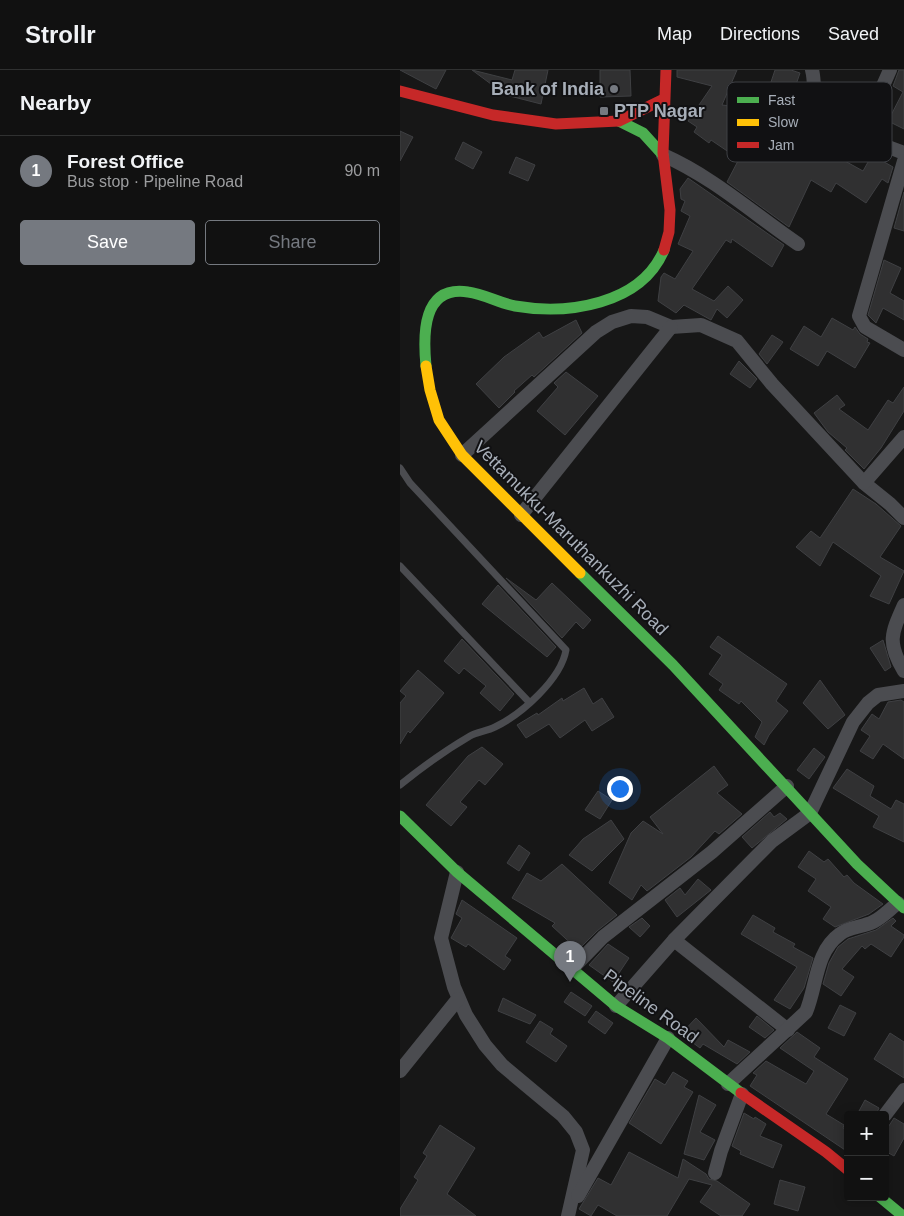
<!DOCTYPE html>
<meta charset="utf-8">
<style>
:root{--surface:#111;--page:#1a1a1a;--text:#f1f3f6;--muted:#9c9d9f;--line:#303131;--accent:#757980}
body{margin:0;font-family:Helvetica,sans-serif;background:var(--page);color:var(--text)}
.controls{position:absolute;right:15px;bottom:15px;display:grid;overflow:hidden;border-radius:5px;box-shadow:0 2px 12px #0003}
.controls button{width:45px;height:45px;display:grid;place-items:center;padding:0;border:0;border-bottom:1px solid var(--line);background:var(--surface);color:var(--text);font:25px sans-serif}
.you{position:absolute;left:219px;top:718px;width:18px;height:18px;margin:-12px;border:4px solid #fff;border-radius:50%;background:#1a73e8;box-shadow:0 0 0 8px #1a73e833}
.badge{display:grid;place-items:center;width:32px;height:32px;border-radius:50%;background:var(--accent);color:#fff;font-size:16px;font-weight:700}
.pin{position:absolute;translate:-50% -41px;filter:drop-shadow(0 1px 2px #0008)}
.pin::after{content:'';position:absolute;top:26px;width:18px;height:15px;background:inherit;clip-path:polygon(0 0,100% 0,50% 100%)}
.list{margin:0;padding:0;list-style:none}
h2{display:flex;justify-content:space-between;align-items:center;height:65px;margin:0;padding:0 20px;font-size:21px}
h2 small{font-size:16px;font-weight:400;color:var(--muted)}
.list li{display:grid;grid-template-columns:32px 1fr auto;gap:15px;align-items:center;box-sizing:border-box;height:70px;padding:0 20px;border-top:1px solid var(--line)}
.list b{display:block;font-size:19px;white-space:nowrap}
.list p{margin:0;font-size:16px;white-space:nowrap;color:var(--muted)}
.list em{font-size:16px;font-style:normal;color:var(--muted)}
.actions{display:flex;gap:10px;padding:15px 20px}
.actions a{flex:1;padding:11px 0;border:1px solid var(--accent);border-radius:5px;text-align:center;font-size:18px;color:var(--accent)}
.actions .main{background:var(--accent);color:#fff}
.map{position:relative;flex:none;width:504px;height:1146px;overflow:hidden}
header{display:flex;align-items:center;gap:30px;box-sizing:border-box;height:70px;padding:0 25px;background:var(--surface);border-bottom:1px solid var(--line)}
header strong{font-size:24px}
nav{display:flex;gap:28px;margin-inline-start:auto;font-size:18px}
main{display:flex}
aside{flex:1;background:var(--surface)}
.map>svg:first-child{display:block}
.building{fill:#303031;stroke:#3f4043}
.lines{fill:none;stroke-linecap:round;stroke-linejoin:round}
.lane{stroke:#4b4c50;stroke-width:7}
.street{stroke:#4b4c50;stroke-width:14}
.fast{stroke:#4caf50;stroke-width:11}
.slow{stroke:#ffc107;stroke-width:11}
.jam{stroke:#c62828;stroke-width:11}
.poi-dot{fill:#757980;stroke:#111113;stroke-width:2}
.labels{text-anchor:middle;stroke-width:4;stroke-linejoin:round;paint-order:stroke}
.poi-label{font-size:18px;font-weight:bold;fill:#a7aeb8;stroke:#111113;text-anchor:end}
.street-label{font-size:18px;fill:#a7aeb8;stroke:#111113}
.key{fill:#111113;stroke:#3e4045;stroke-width:1}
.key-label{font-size:14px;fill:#a7aeb8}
</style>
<header>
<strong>Strollr</strong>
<nav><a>Map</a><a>Directions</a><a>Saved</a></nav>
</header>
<main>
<aside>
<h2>Nearby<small></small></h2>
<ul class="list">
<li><span class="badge">1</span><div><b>Forest Office</b><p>Bus stop · Pipeline Road</p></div><em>90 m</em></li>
</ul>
<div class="actions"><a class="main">Save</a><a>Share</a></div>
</aside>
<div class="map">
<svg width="504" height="1146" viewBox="0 0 504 1146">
<rect width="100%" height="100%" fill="#171717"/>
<!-- building -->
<g class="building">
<polygon points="0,0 46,0 36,19"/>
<polygon points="72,0 112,10 115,0 148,0 141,34 98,23 99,20"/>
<polygon points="200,0 230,0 231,26 200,27"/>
<polygon points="277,0 337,0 322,35 359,39 356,78 374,88 390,54 428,72 425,80 463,101 472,85 493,97 488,113 482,109 466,133 436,113 431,122 411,110 389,157 327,112 339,89 311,70 309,73 294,62 297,57 288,51 312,16 277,7"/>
<polygon points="375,0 391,0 400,3 390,32 367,24"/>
<polygon points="499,0 504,0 504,59 488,51 503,22 493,16"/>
<polygon points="0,61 13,67 0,91"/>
<polygon points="63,72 82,82 73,99 55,89"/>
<polygon points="116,87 135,95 128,111 109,103"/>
<polygon points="288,108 384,175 372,197 332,169 331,173 326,170 292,219 314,231 328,216 343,230 327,248 317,239 311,250 284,235 276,243 258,231 261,207 264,203 275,209 293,181 278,174 290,146 281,141 285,131 281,129 280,119"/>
<polygon points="504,122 504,161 494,158"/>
<polygon points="484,190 501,198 490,223 504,231 504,250 483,238 476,253 468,245"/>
<polygon points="432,248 453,260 455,257 460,264 468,269 467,272 470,273 455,298 427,281 418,296 390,279 404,256 421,267"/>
<polygon points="176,250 182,263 134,307 132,305 114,321 115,322 99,338 76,314 104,287 139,262 143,268"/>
<polygon points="372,265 383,272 367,294 359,284"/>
<polygon points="339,291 357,309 350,318 330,304"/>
<polygon points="166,302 198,326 165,365 137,341 158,317 154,313"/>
<polygon points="504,317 504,341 481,378 464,399 445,380 447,378 428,362 414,343 437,325 445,335 439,339 468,360 488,330 493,333"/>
<polygon points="453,419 476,434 501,456 480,487 504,501 489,534 470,526 481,506 433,472 420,496 396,477 411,461 420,468"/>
<polygon points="106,508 136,530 152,513 191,550 183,559 176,552 162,568"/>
<polygon points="98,515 156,577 147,587 82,534"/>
<polygon points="318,566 387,614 376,631 388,641 369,665 364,675 355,667 362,652 341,631 339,634 319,620 323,614 309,604 322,585 310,577"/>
<polygon points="62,569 114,624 100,641 80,623 86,616 64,598 59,604 44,591"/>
<polygon points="483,570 491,597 485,601 470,578"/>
<polygon points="18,600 44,623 10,663 8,661 0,674 0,633 6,626 0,621"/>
<polygon points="420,610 445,645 428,659 403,633"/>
<polygon points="184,618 193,634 202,628 214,647 192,661 185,650 160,668 149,654 126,668 117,655 137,643 138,645 162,628 163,631"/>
<polygon points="501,630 504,632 504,689 483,674 473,689 460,681 470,666 461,660 472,644 479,649 488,632"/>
<polygon points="82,677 103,694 85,715 79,710 60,732 67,737 51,756 26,735 68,686"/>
<polygon points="414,678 425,687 409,709 397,700"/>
<polygon points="314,696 328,715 317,723 342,744 319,764 315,761 291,787 247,821 241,815 232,830 209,813 231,763 243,751 263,764 250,747"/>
<polygon points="447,699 474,716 470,726 491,739 496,730 504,734 504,772 473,757 479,746 433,718"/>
<polygon points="198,721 212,730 200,749 185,740"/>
<polygon points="370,742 374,747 380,743 387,749 352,778 342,767"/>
<polygon points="211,750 224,769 192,801 169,785 183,769"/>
<polygon points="119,775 130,783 119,801 107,793"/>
<polygon points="409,781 424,792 428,789 444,807 447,805 454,813 483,834 469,844 435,857 423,849 431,837 408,821 416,809 398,797"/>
<polygon points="162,794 217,845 197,861 178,880 152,856 155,853 112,828 127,803 141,811"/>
<polygon points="298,809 311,820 277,847 265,830 280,818 285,825"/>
<polygon points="62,830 117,868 105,886 111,890 104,900 68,874 66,877 51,868 62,848 56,844"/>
<polygon points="353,845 375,858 373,862 395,874 393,877 413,888 404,918 390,939 374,930 397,897 341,864"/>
<polygon points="242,848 250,856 240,867 229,857"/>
<polygon points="493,848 496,851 491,856 504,865 504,867 491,887 471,874 465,879 462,876 442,899 454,907 441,926 423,914 429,893 438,877 448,869 476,860"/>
<polygon points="208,874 229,888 213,912 189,895"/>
<polygon points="171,922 192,936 185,946 164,932"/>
<polygon points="103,928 136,945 130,954 98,941"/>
<polygon points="440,935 456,943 444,966 428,958"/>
<polygon points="196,941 213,953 205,964 188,952"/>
<polygon points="357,946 374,960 365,968 349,957"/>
<polygon points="296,948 324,977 328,970 350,982 337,994 303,974 300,978 281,964"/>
<polygon points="140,951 153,959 150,964 167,976 156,992 126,972"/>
<polygon points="397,962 420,978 414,987 448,1009 426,1044 444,1055 443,1058 448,1061 448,1082 350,1016 357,1005 353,1003 366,991 406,1014 414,1001 380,978"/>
<polygon points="490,963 504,972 504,1008 474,989"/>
<polygon points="273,1002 288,1011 284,1017 293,1022 261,1074 229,1053 255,1009 265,1015"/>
<polygon points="299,1025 316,1035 300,1062 315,1070 304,1090 284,1084"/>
<polygon points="465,1030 479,1038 476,1045 465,1045 459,1041"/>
<polygon points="344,1043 354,1049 355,1047 366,1054 360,1066 382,1075 373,1098 340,1084 341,1081 332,1076"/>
<polygon points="494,1048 504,1054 504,1068 494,1086 485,1081 485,1062"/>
<polygon points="40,1055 75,1078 47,1124 76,1146 0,1146 0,1139 18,1110 14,1107 27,1086 23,1083"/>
<polygon points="229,1082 278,1108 283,1089 306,1104 309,1109 317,1111 350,1134 342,1146 321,1146 300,1132 312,1115 289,1109 267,1146 217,1146 198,1135 191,1146 179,1139 198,1108 211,1115"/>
<polygon points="380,1110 405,1117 398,1141 374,1134"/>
</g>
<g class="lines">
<!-- lane -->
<g class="lane">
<path d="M0,398L10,413L166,580C161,609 122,644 95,657C87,661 77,662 70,666C46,680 21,698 0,715"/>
<polyline points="0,496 129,632"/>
</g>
<!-- street -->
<g class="street">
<path d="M412,0C416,15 411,27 420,42C427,54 488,77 504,83"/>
<polyline points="461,65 490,0"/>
<path d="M263,85C313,107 354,144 398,174"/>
<polyline points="504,91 459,246 465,257 504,280"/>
<polyline points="62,385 196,262 212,252 231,246 247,247 271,257 301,255 337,271 372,314 464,413 490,434 504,448"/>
<polyline points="464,413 504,367"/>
<polyline points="121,445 271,257"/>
<path d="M504,535C491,564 487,573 504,601"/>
<polyline points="57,802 41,868 54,917 66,945 85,975 102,995 163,1046 176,1062 183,1080 168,1146"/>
<polyline points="274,870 388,960"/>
<polyline points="172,899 203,867 312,782 387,716"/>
<polyline points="216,936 274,870 355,788 372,771 410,743 453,652 468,633 478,625 504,621"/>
<polyline points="0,1001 58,929"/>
<path d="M328,1014L406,942C417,916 415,882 440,864C448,857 463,857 473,852C482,848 490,839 498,833"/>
<polyline points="485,1045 504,1020"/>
<polyline points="315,1103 321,1081 342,1024"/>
<polyline points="178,1126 268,968"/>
</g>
<!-- fast -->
<g class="fast">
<polyline points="219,51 243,63 263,85"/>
<path d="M26,296C23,265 22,215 68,222C84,224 99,233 115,236C167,245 241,235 264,180"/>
<polyline points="180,503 273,595 457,794 504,838"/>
<polyline points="0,746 57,802 216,936 268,968 341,1023"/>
<polyline points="480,1127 503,1146"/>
</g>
<!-- slow -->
<polyline class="slow" points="26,296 30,320 39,350 62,385 180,503"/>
<!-- jam -->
<g class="jam">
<polyline points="0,21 93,45 156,54 219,51 264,29"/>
<polyline points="264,180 269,162 270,140 263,83 266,0"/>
<polyline points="341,1023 426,1082 448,1100"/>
</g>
</g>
<!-- markers -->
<g class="poi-dot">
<circle cx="214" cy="19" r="5"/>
<rect x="199" y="36" width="10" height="10" rx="2.5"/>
</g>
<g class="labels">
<!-- poi labels -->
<g class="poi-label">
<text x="204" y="25">Bank of India</text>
<text x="214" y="47" text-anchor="start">PTP Nagar</text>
</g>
<!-- street labels -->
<g class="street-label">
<text transform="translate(171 468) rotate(45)" y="6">Vettamukku-Maruthankuzhi Road</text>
<text transform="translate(251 936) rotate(36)" y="6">Pipeline Road</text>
</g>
</g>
<!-- legend -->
<rect x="327" y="12" width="165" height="80" rx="8" class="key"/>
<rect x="337" y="27" width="22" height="6" fill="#4caf50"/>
<rect x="337" y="49" width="22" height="7" fill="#ffc107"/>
<rect x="337" y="72" width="22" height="6" fill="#c62828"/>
<g class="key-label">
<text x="368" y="35">Fast</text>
<text x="368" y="57">Slow</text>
<text x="368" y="80">Jam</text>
</g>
</svg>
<div class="controls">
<button>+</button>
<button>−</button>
</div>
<div class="you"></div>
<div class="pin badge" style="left:170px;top:912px">1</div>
</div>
</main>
